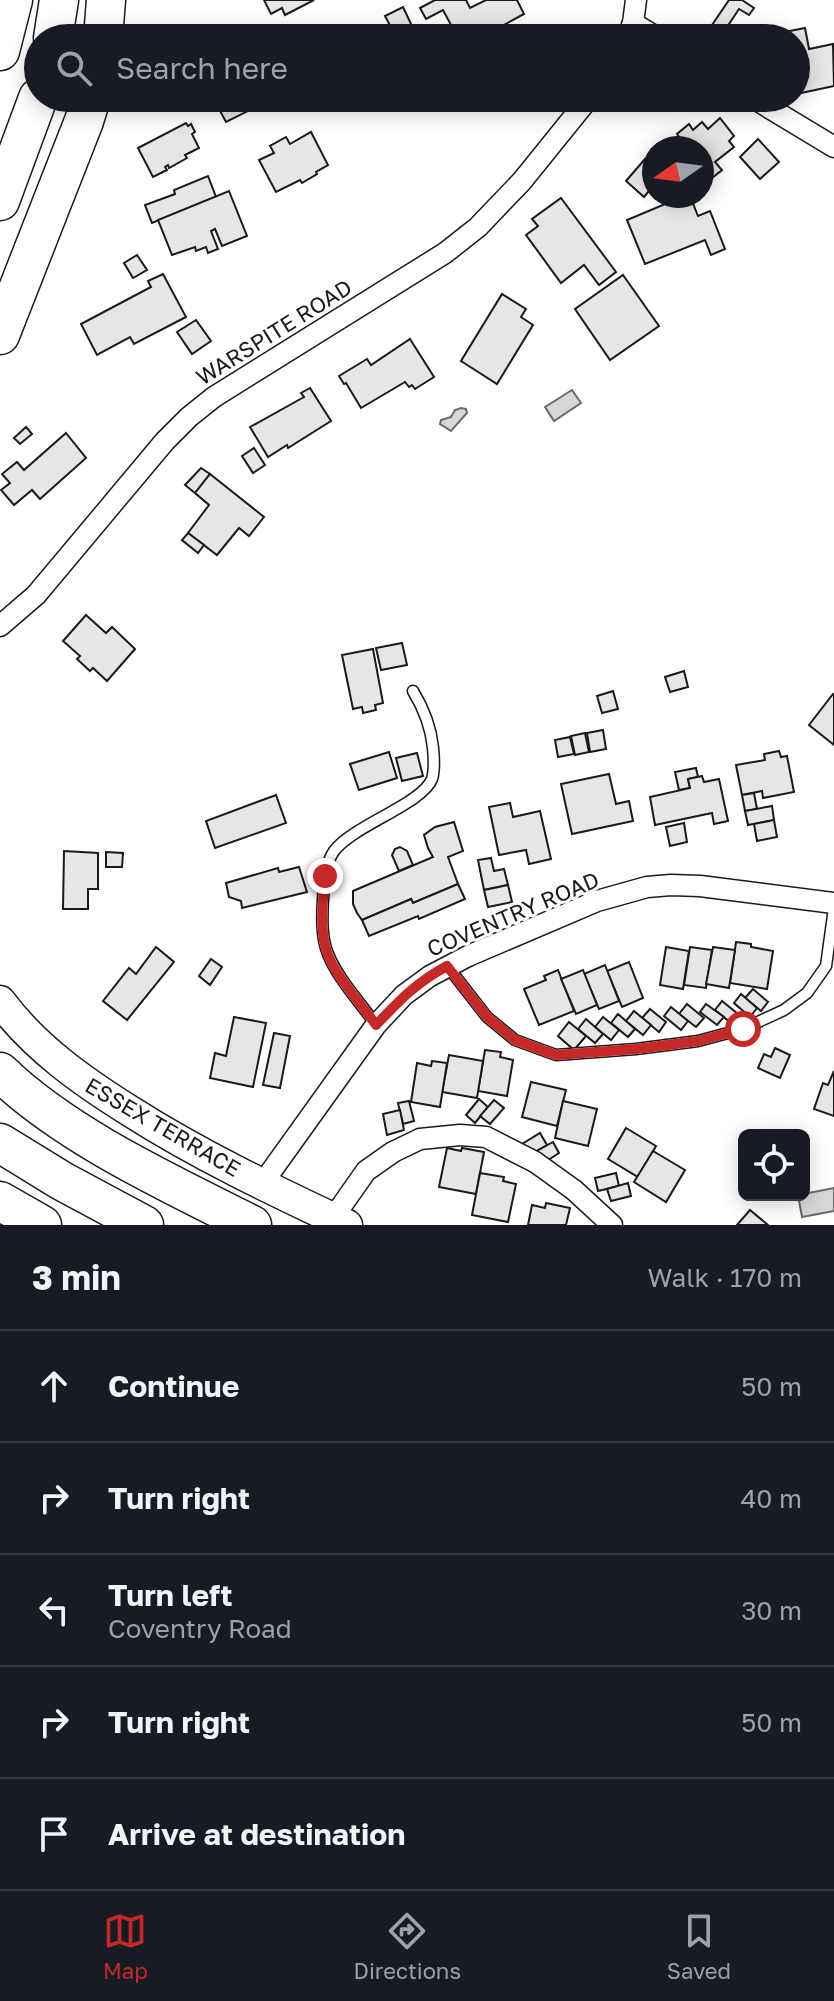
<!DOCTYPE html>
<meta charset="utf-8">
<style>
:root{--surface:#171b24;--page:#20242c;--text:#f1f3f6;--muted:#9ea1a6;--line:#363941;--accent:#c62828}
body{margin:0;font-family:"Golos Text",sans-serif;background:var(--page);color:var(--text)}
.controls{position:absolute;right:24px;bottom:24px;display:grid;overflow:hidden;border-radius:12px;box-shadow:0 4px 20px #0003}
.controls button{width:72px;height:72px;display:grid;place-items:center;padding:0;border:0;border-bottom:2px solid var(--line);background:var(--surface);color:var(--text);font:40px sans-serif}
.compass{position:absolute;left:642px;top:136px;width:72px;height:72px;border-radius:50%;background:var(--surface);box-shadow:0 4px 20px #0003;rotate:256deg}
.stop{position:absolute;width:24px;height:24px;margin:-18px;border:6px solid #c62828;border-radius:50%;background:#fff}
.stop.end{background:#c62828;border-color:#fff;box-shadow:0 2px 8px #0008}
.list{margin:0;padding:0;list-style:none}
h2{display:flex;justify-content:space-between;align-items:center;height:104px;margin:0;padding:0 32px;font-size:34px}
h2 small{font-size:26px;font-weight:400;color:var(--muted)}
.list li{display:grid;grid-template-columns:52px 1fr auto;gap:24px;align-items:center;box-sizing:border-box;height:112px;padding:0 32px;border-top:2px solid var(--line)}
.list b{display:block;font-size:30px;white-space:nowrap}
.list p{margin:0;font-size:26px;white-space:nowrap;color:var(--muted)}
.list em{font-size:26px;font-style:normal;color:var(--muted)}
.icon{flex:none;width:44px;height:44px;fill:none;stroke:currentColor;stroke-width:2;stroke-linecap:round;stroke-linejoin:round}
.map{position:relative;flex:none;width:834px;height:1225px;overflow:hidden}
.search{position:absolute;background:var(--surface);box-shadow:0 4px 20px #0003;left:24px;right:24px;top:24px;height:88px;display:flex;align-items:center;gap:20px;box-sizing:border-box;padding:0 28px;border-radius:44px;color:var(--muted);font-size:30px}
.sheet{height:664px;background:var(--surface)}
nav{display:flex;justify-content:space-around;align-items:center;box-sizing:border-box;height:112px;border-top:2px solid var(--line);background:var(--surface);font-size:22px;color:var(--muted)}
nav a{display:grid;justify-items:center;gap:4px}
nav .on{color:var(--accent)}
.map>svg:first-child{display:block}
.water{fill:#d7d7d7;stroke:#6a6a6a;stroke-width:2}
.building{fill:#e6e6e6;stroke:#1a1a1a;stroke-width:2}
.lines{fill:none;stroke-linecap:round;stroke-linejoin:round}
.lane-casing{stroke:#1a1a1a;stroke-width:13}
.street-casing{stroke:#1a1a1a;stroke-width:23}
.secondary-casing{stroke:#1a1a1a;stroke-width:33}
.highway-casing{stroke:#1a1a1a;stroke-width:41}
.lane{stroke:#fff;stroke-width:10}
.street{stroke:#fff;stroke-width:20}
.secondary{stroke:#fff;stroke-width:30}
.highway{stroke:#fff;stroke-width:38}
.route{stroke:#c62828;stroke-width:10}
.labels{text-anchor:middle;stroke-width:6;stroke-linejoin:round;paint-order:stroke}
.street-label{font-size:22px;fill:#1a1a1a;stroke:#fff}
</style>
<div class="map">
<svg width="834" height="1225" viewBox="0 0 834 1225">
<rect width="100%" height="100%" fill="#fff"/>
<!-- water -->
<g class="water">
<polygon points="572,390 581,403 554,421 545,407"/>
<polygon points="461,408 466,409 467,413 451,431 440,424 441,420 451,417 455,410"/>
<polygon points="834,1188 834,1211 802,1217 798,1195"/>
</g>
<!-- building -->
<g class="building">
<polygon points="264,0 314,0 285,15 282,8 271,14"/>
<polygon points="435,0 466,0 470,8 486,0 517,0 524,14 480,38 458,38 443,10 426,19 420,8"/>
<polygon points="729,0 742,0 754,8 749,15 739,9 721,36 710,28"/>
<polygon points="403,7 412,26 395,35 385,16"/>
<polygon points="389,25 396,38 364,38"/>
<polygon points="805,28 809,49 833,44 834,86 801,93 796,74 796,38 755,38"/>
<polygon points="240,98 269,98 270,100 226,122 219,109"/>
<polygon points="390,98 417,98 396,109"/>
<polygon points="720,118 734,136 729,141 734,147 715,162 722,170 702,186 702,148 670,148 681,139 677,134 689,124 693,130 702,122 708,129"/>
<polygon points="186,123 188,126 191,124 195,132 192,134 199,148 185,155 187,158 169,168 168,165 165,167 167,170 153,177 138,148"/>
<polygon points="311,132 328,165 316,172 317,174 302,183 300,180 276,192 259,160 274,153 270,146 286,137 290,144"/>
<polygon points="758,139 779,162 760,179 740,157"/>
<polygon points="645,159 654,167 654,185 644,197 626,181"/>
<polygon points="208,176 216,197 152,223 145,205 175,194 174,190"/>
<polygon points="229,191 247,236 222,246 215,229 211,231 218,249 208,253 206,247 196,251 195,247 172,255 158,220"/>
<polygon points="667,196 679,196 680,199 690,196 698,216 710,211 725,249 711,255 705,240 645,264 627,220 670,202"/>
<polygon points="561,198 616,272 599,285 584,265 561,283 526,235 538,226 532,219"/>
<polygon points="137,255 147,270 133,278 124,263"/>
<polygon points="163,274 186,317 134,344 130,337 97,355 81,324 151,287 148,281"/>
<polygon points="623,275 659,326 610,360 575,309"/>
<polygon points="502,294 526,309 521,317 533,325 497,384 461,361"/>
<polygon points="196,320 211,341 192,354 177,332"/>
<polygon points="410,339 434,377 415,389 412,385 409,387 405,382 361,408 346,383 344,384 339,376 367,359 371,365"/>
<polygon points="310,388 331,421 288,448 287,445 268,457 250,427 304,397 301,393"/>
<polygon points="26,427 32,434 20,444 14,438"/>
<polygon points="66,433 86,458 40,499 32,490 14,505 1,490 10,483 2,474 17,462 24,470"/>
<polygon points="254,448 265,465 253,473 242,456"/>
<polygon points="201,468 210,474 195,493 185,485"/>
<polygon points="210,474 264,517 249,536 239,528 217,555 188,533 209,505 195,493"/>
<polygon points="188,533 204,545 198,553 182,540"/>
<polygon points="86,615 106,633 112,627 135,649 107,681 93,668 90,671 77,659 80,656 63,641"/>
<polygon points="402,643 407,665 381,670 376,648"/>
<polygon points="373,649 383,703 375,705 376,710 363,713 362,707 353,709 342,655"/>
<polygon points="684,671 688,687 670,692 665,677"/>
<polygon points="613,691 618,709 602,713 597,696"/>
<polygon points="833,694 834,695 834,745 809,725"/>
<polygon points="603,730 606,749 590,752 587,733"/>
<polygon points="585,733 589,752 575,755 571,736"/>
<polygon points="570,737 574,754 558,757 555,740"/>
<polygon points="779,751 781,757 787,756 794,792 763,798 762,791 742,795 736,765 765,760 764,754"/>
<polygon points="389,752 397,778 359,790 350,764"/>
<polygon points="417,753 423,776 402,781 396,758"/>
<polygon points="696,768 698,777 688,779 690,788 679,790 675,772"/>
<polygon points="609,774 616,804 629,801 633,821 572,834 561,784"/>
<polygon points="702,776 704,782 719,779 728,821 714,824 712,813 655,825 650,797 690,788 688,779"/>
<polygon points="754,793 757,809 745,811 742,795"/>
<polygon points="276,795 286,823 215,848 206,821"/>
<polygon points="510,803 513,817 540,811 551,859 529,864 526,850 499,855 489,807"/>
<polygon points="772,806 774,820 748,825 745,811"/>
<polygon points="774,820 777,837 757,841 754,824"/>
<polygon points="454,822 463,851 448,857 458,884 413,903 411,899 362,920 357,913 353,904 353,891 433,857 428,848 424,835 435,827"/>
<polygon points="684,823 687,842 670,846 666,827"/>
<polygon points="400,847 407,851 413,865 399,871 392,855 395,849"/>
<polygon points="64,851 98,853 98,889 88,889 88,909 63,909"/>
<polygon points="106,852 123,853 122,867 106,867"/>
<polygon points="491,858 494,871 504,869 508,885 484,890 478,860"/>
<polygon points="299,867 307,892 242,908 241,901 229,897 226,883 278,868 279,872"/>
<polygon points="458,884 465,899 419,919 418,916 369,936 362,920 411,899 413,903"/>
<polygon points="508,885 512,902 488,907 484,890"/>
<polygon points="736,942 751,944 751,947 773,951 767,989 730,983"/>
<polygon points="156,947 174,962 127,1020 103,1001 129,968 136,974"/>
<polygon points="666,947 689,951 683,989 660,985"/>
<polygon points="690,947 712,950 706,988 684,985"/>
<polygon points="713,947 735,950 729,988 706,984"/>
<polygon points="211,959 222,967 210,985 199,976"/>
<polygon points="629,962 643,998 622,1007 607,971"/>
<polygon points="605,965 619,1001 599,1009 584,974"/>
<polygon points="558,970 574,1011 539,1025 524,989 546,980 544,976"/>
<polygon points="583,970 597,1005 576,1014 561,979"/>
<polygon points="753,989 768,1002 761,1011 745,998"/>
<polygon points="741,994 757,1008 750,1017 734,1003"/>
<polygon points="722,1001 738,1014 731,1023 715,1010"/>
<polygon points="687,1004 704,1018 696,1027 679,1014"/>
<polygon points="706,1004 724,1017 717,1025 700,1012"/>
<polygon points="671,1007 688,1021 681,1030 664,1016"/>
<polygon points="650,1009 666,1022 659,1032 642,1018"/>
<polygon points="634,1011 651,1025 643,1035 626,1021"/>
<polygon points="618,1014 635,1029 628,1037 611,1023"/>
<polygon points="234,1017 266,1023 253,1087 210,1078 215,1053 226,1056"/>
<polygon points="603,1017 619,1030 611,1040 595,1027"/>
<polygon points="586,1019 603,1034 595,1043 578,1029"/>
<polygon points="569,1022 586,1036 574,1050 558,1036"/>
<polygon points="274,1033 290,1036 280,1088 263,1085"/>
<polygon points="775,1048 790,1055 780,1078 758,1068 764,1054 771,1057"/>
<polygon points="485,1050 501,1052 500,1057 513,1060 507,1096 478,1091"/>
<polygon points="449,1055 483,1061 477,1098 442,1092"/>
<polygon points="432,1061 447,1063 440,1107 411,1102 417,1063 431,1066"/>
<polygon points="834,1071 834,1116 814,1109 823,1083 828,1085"/>
<polygon points="531,1082 566,1090 557,1126 522,1117"/>
<polygon points="479,1099 488,1107 475,1123 466,1115"/>
<polygon points="494,1100 504,1108 490,1124 480,1116"/>
<polygon points="409,1101 414,1121 403,1124 398,1103"/>
<polygon points="563,1101 597,1109 588,1146 555,1138"/>
<polygon points="400,1110 404,1130 387,1135 383,1114"/>
<polygon points="626,1128 656,1146 638,1177 608,1159"/>
<polygon points="540,1133 547,1145 529,1156 522,1144"/>
<polygon points="553,1142 559,1153 542,1164 535,1152"/>
<polygon points="447,1148 461,1151 462,1148 484,1152 476,1194 439,1187"/>
<polygon points="653,1151 685,1170 666,1202 634,1182"/>
<polygon points="480,1173 504,1177 503,1181 516,1184 508,1222 472,1215"/>
<polygon points="616,1173 619,1186 598,1191 595,1178"/>
<polygon points="628,1183 631,1196 611,1201 607,1189"/>
<polygon points="546,1203 570,1208 566,1225 528,1225 532,1205 545,1208"/>
<polygon points="750,1210 768,1225 737,1225"/>
</g>
<g class="lines">
<defs>
<g id="lane">
<polyline points="448,967 487,1017 515,1040 556,1055 636,1049 698,1041 743,1029 784,1010 807,993 826,966 834,908"/>
<path d="M376,1025C360,1002 338,979 328,954C321,937 322,916 323,899C324,884 325,864 334,851C354,825 422,804 432,779C435,769 434,758 433,748C431,727 424,709 413,691"/>
</g>
<g id="street">
<polyline points="633,23 658,38"/>
<polyline points="627,38 633,23 636,0"/>
<polyline points="753,98 834,147"/>
<polyline points="0,626 36,595 165,441 189,417 214,397 445,253 478,227 522,181 589,98"/>
<polyline points="262,1184 376,1025 404,995 430,976 468,956 597,901 647,887 671,885 700,886 834,903"/>
<polyline points="333,1218 366,1171 393,1152 420,1139 460,1135 486,1137 535,1162 574,1190 612,1225"/>
</g>
<path id="secondary" d="M0,1001C34,1047 82,1081 130,1111C199,1155 273,1190 347,1225"/>
<g id="highway">
<polyline points="53,38 59,0"/>
<polyline points="103,38 106,0"/>
<polyline points="0,51 13,0"/>
<polyline points="0,201 38,98"/>
<polyline points="0,335 84,121 91,98"/>
<path d="M0,1072C66,1136 169,1183 252,1225"/>
<polyline points="0,1143 62,1181 144,1225"/>
<polyline points="0,1201 42,1225"/>
</g>
</defs>
<!-- lane casing -->
<use href="#lane" class="lane-casing"/>
<!-- street casing -->
<use href="#street" class="street-casing"/>
<!-- secondary casing -->
<use href="#secondary" class="secondary-casing"/>
<!-- highway casing -->
<use href="#highway" class="highway-casing"/>
<!-- lane -->
<use href="#lane" class="lane"/>
<!-- street -->
<use href="#street" class="street"/>
<!-- secondary -->
<use href="#secondary" class="secondary"/>
<!-- highway -->
<use href="#highway" class="highway"/>
</g>
<g class="lines">
<!-- route -->
<path class="route" d="M325,876C323,901 319,928 327,952C334,974 362,1005 376,1025C400,1000 417,982 447,966L487,1017L515,1040L556,1055L636,1049L698,1041L743,1029"/>
</g>
<g class="labels">
<!-- street labels -->
<g class="street-label">
<text transform="translate(274 332) rotate(-32)" y="8">WARSPITE ROAD</text>
<text transform="translate(513 914) rotate(-23)" y="8">COVENTRY ROAD</text>
<text transform="translate(163 1127) rotate(30)" y="8">ESSEX TERRACE</text>
</g>
</g>
</svg>
<div class="controls">
<button><svg class="icon" aria-label="locate" viewBox="0 0 24 24"><circle cx="12" cy="12" r="6"/><path d="M12 2v4M12 18v4M2 12h4M18 12h4"/></svg></button>
</div>
<svg class="compass" viewBox="-18 -18 36 36"><path d="M0-13l5 13h-10z" fill="#e53935"/><path d="M0 13l5-13h-10z" fill="#9ea1a6"/></svg>
<div class="stop" style="left:743px;top:1029px"></div>
<div class="stop end" style="left:325px;top:876px"></div>
<div class="search"><svg class="icon" aria-label="search" viewBox="0 0 24 24"><circle cx="10" cy="10" r="6"/><path d="M15 15l6 6"/></svg>Search here</div>
</div>
<section class="sheet">
<h2>3 min<small>Walk · 170 m</small></h2>
<ul class="list">
<li><svg class="icon" aria-label="ahead" viewBox="0 0 24 24"><path d="M12 20V5M6 11l6-6 6 6"/></svg><div><b>Continue</b></div><em>50 m</em></li>
<li><svg class="icon" aria-label="right" viewBox="0 0 24 24"><path d="M7 20v-9h11M14 6l5 5-5 5"/></svg><div><b>Turn right</b></div><em>40 m</em></li>
<li><svg class="icon" aria-label="left" viewBox="0 0 24 24"><path d="M17 20v-9H6M10 6l-5 5 5 5"/></svg><div><b>Turn left</b><p>Coventry Road</p></div><em>30 m</em></li>
<li><svg class="icon" aria-label="right" viewBox="0 0 24 24"><path d="M7 20v-9h11M14 6l5 5-5 5"/></svg><div><b>Turn right</b></div><em>50 m</em></li>
<li><svg class="icon" aria-label="arrive" viewBox="0 0 24 24"><path d="M6 21V4h12l-3 4 3 4H6"/></svg><div><b>Arrive at destination</b></div></li>
</ul>
</section>
<nav>
<a class="on"><svg class="icon" aria-label="map" viewBox="0 0 24 24"><path d="M3 6l6-2 6 2 6-2v14l-6 2-6-2-6 2zM9 4v14M15 6v14"/></svg>Map</a>
<a><svg class="icon" aria-label="directions" viewBox="0 0 24 24"><path d="M12 3l9 9-9 9-9-9zM9 14v-3h6M13 9l2 2-2 2"/></svg>Directions</a>
<a><svg class="icon" aria-label="saved" viewBox="0 0 24 24"><path d="M7 4h10v16l-5-4-5 4z"/></svg>Saved</a>
</nav>
